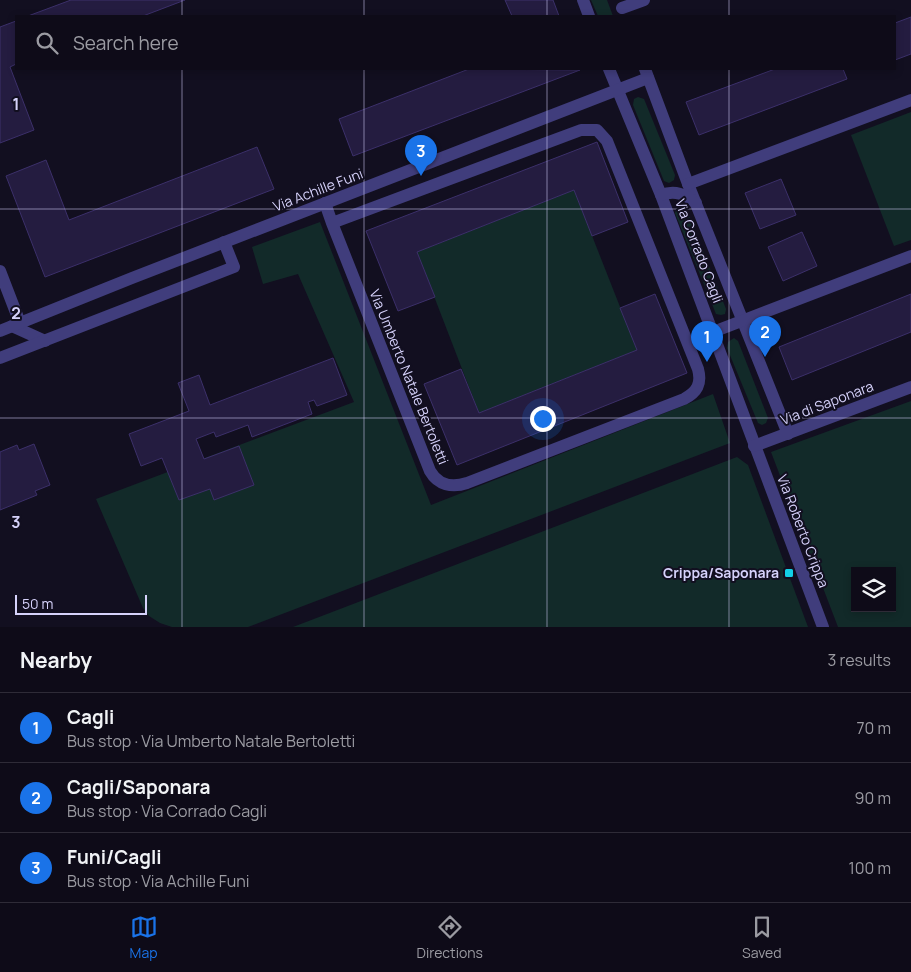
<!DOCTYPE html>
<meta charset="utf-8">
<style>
:root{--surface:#0e0b18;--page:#171421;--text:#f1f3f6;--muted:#9b9ba2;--line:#2e2b37;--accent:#1a73e8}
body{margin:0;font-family:Manrope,sans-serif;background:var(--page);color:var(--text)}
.controls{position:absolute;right:15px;bottom:15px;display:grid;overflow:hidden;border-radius:0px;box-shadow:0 2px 8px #0003}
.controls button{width:45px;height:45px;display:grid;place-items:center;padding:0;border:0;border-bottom:1px solid var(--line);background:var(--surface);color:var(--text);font:25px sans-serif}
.scale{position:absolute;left:15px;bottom:12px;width:132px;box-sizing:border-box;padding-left:5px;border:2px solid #d6d2fb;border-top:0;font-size:14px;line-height:18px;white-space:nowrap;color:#d6d2fb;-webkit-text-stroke:4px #120f20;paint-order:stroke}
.you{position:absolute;left:542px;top:418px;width:18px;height:18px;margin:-12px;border:4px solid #fff;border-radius:50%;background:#1a73e8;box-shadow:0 0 0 8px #1a73e833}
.badge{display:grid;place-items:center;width:32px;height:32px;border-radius:50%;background:var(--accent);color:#fff;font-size:16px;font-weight:700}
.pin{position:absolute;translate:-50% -41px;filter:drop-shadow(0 1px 2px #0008)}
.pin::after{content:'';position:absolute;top:26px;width:18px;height:15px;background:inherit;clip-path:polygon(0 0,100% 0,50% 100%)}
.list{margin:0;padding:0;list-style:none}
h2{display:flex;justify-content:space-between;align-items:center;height:65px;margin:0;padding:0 20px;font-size:21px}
h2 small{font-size:16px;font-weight:400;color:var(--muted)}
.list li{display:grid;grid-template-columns:32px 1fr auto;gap:15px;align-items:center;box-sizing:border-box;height:70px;padding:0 20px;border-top:1px solid var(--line)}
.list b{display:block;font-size:19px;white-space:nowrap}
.list p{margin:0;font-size:16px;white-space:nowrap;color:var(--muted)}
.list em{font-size:16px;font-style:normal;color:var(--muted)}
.icon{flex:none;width:28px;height:28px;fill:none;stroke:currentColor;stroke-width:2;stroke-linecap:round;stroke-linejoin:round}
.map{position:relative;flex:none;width:911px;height:627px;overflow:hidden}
.search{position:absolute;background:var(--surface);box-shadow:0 2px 8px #0003;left:15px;right:15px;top:15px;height:55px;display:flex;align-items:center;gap:12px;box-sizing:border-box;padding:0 18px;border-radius:0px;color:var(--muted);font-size:19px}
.sheet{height:275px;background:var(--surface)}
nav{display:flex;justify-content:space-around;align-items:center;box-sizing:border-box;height:70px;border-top:1px solid var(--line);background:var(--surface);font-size:14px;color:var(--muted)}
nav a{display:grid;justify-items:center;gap:2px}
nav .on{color:var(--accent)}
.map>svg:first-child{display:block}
.green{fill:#122a29;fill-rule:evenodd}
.building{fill:#241c40;stroke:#3c306a}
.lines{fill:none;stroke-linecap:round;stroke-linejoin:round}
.minor{stroke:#403d7c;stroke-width:12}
.grid{fill:none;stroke:#d6d2fb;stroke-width:1;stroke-opacity:0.55}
.poi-dot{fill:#12d1e7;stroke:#120f20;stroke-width:2}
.labels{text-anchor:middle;stroke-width:4;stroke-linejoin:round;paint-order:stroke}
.street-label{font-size:14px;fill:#d6d2fb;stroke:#120f20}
.poi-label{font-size:14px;font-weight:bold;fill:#d6d2fb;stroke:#120f20;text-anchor:end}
.grid-label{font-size:16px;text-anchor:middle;font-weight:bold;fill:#d6d2fb;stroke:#120f20;stroke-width:4;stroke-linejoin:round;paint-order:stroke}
</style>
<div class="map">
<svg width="911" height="627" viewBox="0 0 911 627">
<rect width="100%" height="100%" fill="#120f20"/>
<!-- green -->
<g class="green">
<polygon points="591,0 607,0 613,16 598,16"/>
<polygon points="638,97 644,99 675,175 674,180 669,183 664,181 633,105 634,99"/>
<polygon points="911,112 911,240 894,246 851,135"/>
<polygon points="574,190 637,350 479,413 417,252"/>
<polygon points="682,205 686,208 726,309 725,314 721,315 716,314 675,213 677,208"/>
<polygon points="320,222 431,505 713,394 730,443 248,627 172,627 160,623 149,616 143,608 96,499 354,402 298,274 263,284 252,247"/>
<polygon points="734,338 738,341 768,418 766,423 762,425 758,423 727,348 728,342"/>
<path d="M911,401V627H838L771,452ZM855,571H892V608H855Z"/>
<polygon points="737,457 748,465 808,627 293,627"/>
</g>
<!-- building -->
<g class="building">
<polygon points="71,0 185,0 143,16 28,16"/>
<polygon points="505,0 553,0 559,16 512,16"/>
<polygon points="911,17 911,54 895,60 895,23"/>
<polygon points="16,21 16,64 10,67 34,130 0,143 0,27"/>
<polygon points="469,69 580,70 353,156 339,119"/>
<polygon points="775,69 843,69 847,79 699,135 686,102"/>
<polygon points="597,142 628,222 592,236 574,190 417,252 435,297 398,311 366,231"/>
<polygon points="257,147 274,189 45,277 6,176 46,160 69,220"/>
<polygon points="781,179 796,215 760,229 745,193"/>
<polygon points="802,232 817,266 783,281 768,247"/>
<polygon points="655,294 687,373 457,465 424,384 461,369 479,413 637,350 620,308"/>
<polygon points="911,294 911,332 792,380 779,347"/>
<polygon points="333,358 347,395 317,406 314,400 308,402 312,414 252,437 248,425 216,437 214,432 196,439 204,459 239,446 254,485 214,500 210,489 179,500 162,458 141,466 129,434 189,411 178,383 199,375 210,405"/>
<polygon points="34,444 50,485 35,491 37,495 0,510 0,452 17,445 19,450"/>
</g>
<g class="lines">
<!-- minor -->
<g class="minor">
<polyline points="583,0 589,16"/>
<polyline points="622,8 644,0"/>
<polyline points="609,69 661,195 823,627"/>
<polyline points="645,69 688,184 788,434"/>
<polyline points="688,184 911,100"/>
<path d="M661,195C675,190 685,194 696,203"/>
<path d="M325,203L332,223L430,471C438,485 452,488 467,483L684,399C697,392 702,384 698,369L607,141L597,130H581L332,223"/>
<polyline points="0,271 20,323"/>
<polyline points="12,326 45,341"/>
<polyline points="0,331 132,278 648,78"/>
<polyline points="713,332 911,256"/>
<polyline points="0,358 234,267 224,242"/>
<polyline points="754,446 911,387"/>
</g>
</g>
<!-- grid -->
<path class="grid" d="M182,0V16M364,0V16M547,0V16M729,0V16M182,69V627M364,69V627M547,69V627M729,69V627M0,209H911M0,418H911"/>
<!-- markers -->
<rect class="poi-dot" x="784" y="568" width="10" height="10" rx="2.5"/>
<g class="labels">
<!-- street labels -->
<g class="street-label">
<text transform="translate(318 190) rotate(-21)" y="5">Via Achille Funi</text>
<text transform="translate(699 251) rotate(69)" y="5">Via Corrado Cagli</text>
<text transform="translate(409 377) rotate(68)" y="5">Via Umberto Natale Bertoletti</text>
<text transform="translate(827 403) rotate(-21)" y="5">Via di Saponara</text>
<text transform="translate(803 531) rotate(69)" y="5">Via Roberto Crippa</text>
</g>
<!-- poi labels -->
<g class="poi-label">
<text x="779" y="578">Crippa/Saponara</text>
</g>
</g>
<g class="grid-label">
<text x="16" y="110">1</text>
<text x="16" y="319">2</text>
<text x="16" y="528">3</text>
</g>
</svg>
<div class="controls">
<button><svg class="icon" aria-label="layers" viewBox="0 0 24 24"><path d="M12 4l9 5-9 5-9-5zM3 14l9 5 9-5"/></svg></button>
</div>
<div class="scale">50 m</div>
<div class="you"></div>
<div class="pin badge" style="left:707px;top:362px">1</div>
<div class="pin badge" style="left:765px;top:357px">2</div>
<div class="pin badge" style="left:421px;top:176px">3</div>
<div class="search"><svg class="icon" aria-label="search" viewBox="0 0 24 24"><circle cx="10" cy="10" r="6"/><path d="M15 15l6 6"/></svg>Search here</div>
</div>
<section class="sheet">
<h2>Nearby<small>3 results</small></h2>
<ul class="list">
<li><span class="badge">1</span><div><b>Cagli</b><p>Bus stop · Via Umberto Natale Bertoletti</p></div><em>70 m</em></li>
<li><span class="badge">2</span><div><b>Cagli/Saponara</b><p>Bus stop · Via Corrado Cagli</p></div><em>90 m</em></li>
<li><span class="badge">3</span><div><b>Funi/Cagli</b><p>Bus stop · Via Achille Funi</p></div><em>100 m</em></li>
</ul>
</section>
<nav>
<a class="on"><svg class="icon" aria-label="map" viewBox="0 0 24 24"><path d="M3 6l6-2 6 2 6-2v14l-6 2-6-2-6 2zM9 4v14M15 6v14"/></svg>Map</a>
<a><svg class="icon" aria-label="directions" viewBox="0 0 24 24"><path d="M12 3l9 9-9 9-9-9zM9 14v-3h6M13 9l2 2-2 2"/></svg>Directions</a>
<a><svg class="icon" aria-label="saved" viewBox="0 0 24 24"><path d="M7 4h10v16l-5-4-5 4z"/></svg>Saved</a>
</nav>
